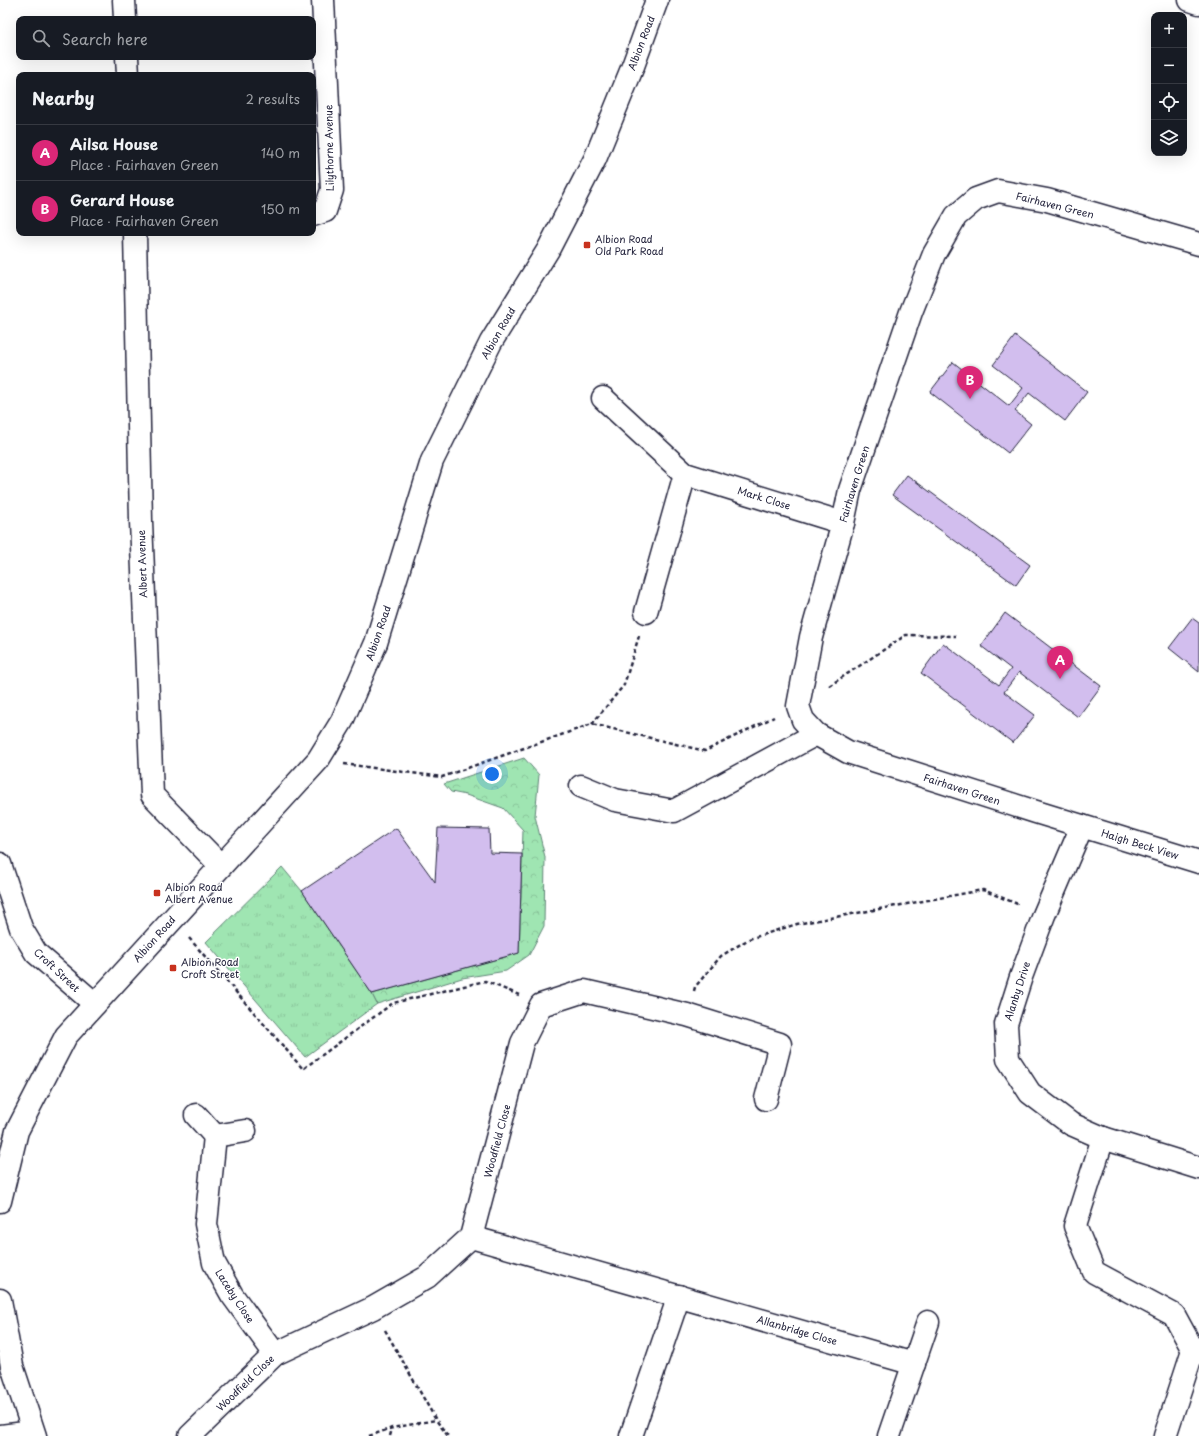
<!DOCTYPE html>
<meta charset="utf-8">
<style>
:root{--surface:#171b24;--page:#20242c;--text:#f1f3f6;--muted:#9ea1a6;--line:#363941;--accent:#db2777}
body{margin:0;font-family:"Playpen Sans",sans-serif;background:var(--page);color:var(--text)}
.controls{position:absolute;right:12px;top:12px;display:grid;overflow:hidden;border-radius:8px;box-shadow:0 4px 16px #0002}
.controls button{width:36px;height:36px;display:grid;place-items:center;padding:0;border:0;border-bottom:1px solid var(--line);background:var(--surface);color:var(--text);font:20px sans-serif}
.you{position:absolute;left:492px;top:774px;width:14px;height:14px;margin:-10px;border:3px solid #fff;border-radius:50%;background:#1a73e8;box-shadow:0 0 0 6px #1a73e833}
.badge{display:grid;place-items:center;width:26px;height:26px;border-radius:50%;background:var(--accent);color:#fff;font-size:13px;font-weight:700}
.pin{position:absolute;translate:-50% -33px;filter:drop-shadow(0 1px 2px #0008)}
.pin::after{content:'';position:absolute;top:21px;width:14px;height:12px;background:inherit;clip-path:polygon(0 0,100% 0,50% 100%)}
.list{margin:0;padding:0;list-style:none}
h2{display:flex;justify-content:space-between;align-items:center;height:52px;margin:0;padding:0 16px;font-size:17px}
h2 small{font-size:13px;font-weight:400;color:var(--muted)}
.list li{display:grid;grid-template-columns:26px 1fr auto;gap:12px;align-items:center;box-sizing:border-box;height:56px;padding:0 16px;border-top:1px solid var(--line)}
.list b{display:block;font-size:15px;white-space:nowrap}
.list p{margin:0;font-size:13px;white-space:nowrap;color:var(--muted)}
.list em{font-size:13px;font-style:normal;color:var(--muted)}
.icon{flex:none;width:22px;height:22px;fill:none;stroke:currentColor;stroke-width:2;stroke-linecap:round;stroke-linejoin:round}
.map{position:relative;flex:none;width:1199px;height:1436px;overflow:hidden}
.search{position:absolute;background:var(--surface);box-shadow:0 4px 16px #0002;left:16px;top:16px;width:300px;height:44px;display:flex;align-items:center;gap:10px;box-sizing:border-box;padding:0 14px;border-radius:8px;color:var(--muted);font-size:15px}
.panel{position:absolute;background:var(--surface);box-shadow:0 4px 16px #0002;left:16px;top:72px;width:300px;height:164px;border-radius:8px}
.map>svg:first-child{display:block}
.grass{fill:url(#grass-tufts);stroke:#608476}
.forest{fill:url(#forest-crowns);stroke:#608476}
.building{fill:#d2beee;stroke:#22223b}
.lines{fill:none;stroke-linecap:round;stroke-linejoin:round}
.minor-casing{stroke:#22223b;stroke-width:25}
.path{stroke:#22223b;stroke-width:2.5;stroke-dasharray:4 3;stroke-linecap:butt}
.minor{stroke:#fff;stroke-width:22}
.poi-dot{fill:#c8321e;stroke:#fff;stroke-width:1.5}
.labels{text-anchor:middle;stroke-width:3;stroke-linejoin:round;paint-order:stroke}
.street-label{font-size:10px;fill:#22223b;stroke:#fff}
.poi-label{font-size:10px;fill:#22223b;stroke:#fff;text-anchor:start}
</style>
<div class="map">
<svg width="1199" height="1436" viewBox="0 0 1199 1436">
<defs>
<pattern id="grass-tufts" width="24" height="20" patternUnits="userSpaceOnUse"><rect width="24" height="20" fill="#9fe5b2"/><path d="M3 7l-1-3M5 7V3M7 7l1-3M15 17l-1-3M17 17v-4M19 17l1-3" fill="none" stroke="#89c49a"/></pattern>
<pattern id="forest-crowns" width="20" height="18" patternUnits="userSpaceOnUse"><rect width="20" height="18" fill="#9fe5b2"/><path d="M2 6a3 3 0 1 1 6 0M12 15a3 3 0 1 1 6 0" fill="none" stroke="#89c49a"/></pattern>
</defs>
<rect width="100%" height="100%" fill="#fff"/>
<filter id="ink" filterUnits="userSpaceOnUse"><feTurbulence type="fractalNoise" baseFrequency=".025" numOctaves="2"/><feDisplacementMap in="SourceGraphic" scale="8" xChannelSelector="R" yChannelSelector="G"/><feConvolveMatrix kernelMatrix="1 2 1 2 8 2 1 2 1" color-interpolation-filters="sRGB"/></filter>
<g filter="url(#ink)">
<!-- grass -->
<polygon class="grass" points="282,867 302,891 372,994 377,1004 305,1057 206,942"/>
<!-- forest -->
<polygon class="forest" points="524,758 539,775 535,816 545,857 544,926 529,955 506,971 462,978 377,1004 372,994 519,953 523,830 503,808 466,795 451,792 444,784"/>
<!-- building -->
<g class="building">
<polygon points="1015,336 1087,392 1065,421 1029,393 1015,411 1031,424 1008,453 930,392 953,362 1009,406 1023,388 993,365"/>
<polygon points="907,475 1030,565 1016,585 892,495"/>
<polygon points="1005,613 1101,686 1078,717 1019,672 1004,692 1035,715 1013,743 921,673 943,643 999,685 1011,669 981,646"/>
<polygon points="1192,618 1199,623 1199,672 1169,648"/>
<polygon points="396,828 435,882 438,828 489,829 490,853 522,854 519,953 372,994 302,891"/>
</g>
<g class="lines">
<defs>
<g id="minor">
<polyline points="124,0 125,19"/>
<polyline points="1190,0 1199,3"/>
<polyline points="127,57 128,75"/>
<polyline points="313,215 325,211 332,190 323,0"/>
<polyline points="135,233 141,521 152,795 221,866"/>
<polyline points="1199,244 1047,200 998,191 976,199 956,216 934,254 911,312 850,490 843,523 811,637 798,706 803,720 816,734 848,752 1036,812 1199,862"/>
<polyline points="603,398 685,474 843,523"/>
<polyline points="646,612 685,474"/>
<polyline points="581,786 615,800 674,811 816,734"/>
<polyline points="1082,826 1044,915 1021,977 1006,1024 1008,1059 1030,1093 1071,1124 1103,1138 1199,1168"/>
<polyline points="0,864 21,928 36,953 95,1004"/>
<polyline points="196,1115 215,1136"/>
<polyline points="245,1131 215,1136 206,1224 214,1263 232,1295 275,1354"/>
<polyline points="1103,1138 1075,1226 1094,1272 1174,1315 1193,1350 1165,1436"/>
<polyline points="0,1201 17,1131 66,1036 318,760 342,721 376,643 432,461 491,342 548,250 595,159 633,66 657,0"/>
<polyline points="471,1237 914,1364"/>
<polyline points="0,1300 12,1366 35,1436"/>
<polyline points="1,1436 33,1432"/>
<polyline points="190,1436 275,1354 373,1308 427,1277 471,1237 522,1043 541,1005 584,991 687,1015 780,1044 766,1099"/>
<polyline points="631,1436 679,1296"/>
<polyline points="889,1436 928,1322"/>
</g>
</defs>
<!-- minor casing -->
<use href="#minor" class="minor-casing"/>
<!-- path -->
<g class="path">
<polyline points="829,686 906,635 956,636"/>
<polyline points="592,724 624,685 639,636"/>
<polyline points="344,764 442,777 592,724 705,751 774,717"/>
<polyline points="189,938 303,1069 393,1003 485,981 519,995"/>
<polyline points="694,991 695,987 721,956 749,939 797,924 983,890 1020,905"/>
<polyline points="385,1330 436,1420 448,1436"/>
<polyline points="369,1436 392,1428 436,1420"/>
<polyline points="390,1436 392,1429"/>
</g>
<!-- minor -->
<use href="#minor" class="minor"/>
</g>
</g>
<!-- markers -->
<g class="poi-dot">
<rect x="583" y="241" width="8" height="8" rx="2"/>
<rect x="153" y="889" width="8" height="8" rx="2"/>
<rect x="169" y="964" width="8" height="8" rx="2"/>
</g>
<g class="labels">
<!-- street labels -->
<g class="street-label">
<text transform="translate(641 43) rotate(-69)" y="4">Albion Road</text>
<text transform="translate(329 148) rotate(-91)" y="4">Lilythorne Avenue</text>
<text transform="translate(1055 205) rotate(14)" y="4">Fairhaven Green</text>
<text transform="translate(498 333) rotate(-60)" y="4">Albion Road</text>
<text transform="translate(854 484) rotate(-73)" y="4">Fairhaven Green</text>
<text transform="translate(764 498) rotate(17)" y="4">Mark Close</text>
<text transform="translate(142 564) rotate(-92)" y="4">Albert Avenue</text>
<text transform="translate(378 633) rotate(-71)" y="4">Albion Road</text>
<text transform="translate(962 789) rotate(18)" y="4">Fairhaven Green</text>
<text transform="translate(1140 844) rotate(17)" y="4">Haigh Beck View</text>
<text transform="translate(154 939) rotate(-48)" y="4">Albion Road</text>
<text transform="translate(57 970) rotate(43)" y="4">Croft Street</text>
<text transform="translate(1017 991) rotate(-72)" y="4">Alanby Drive</text>
<text transform="translate(497 1141) rotate(-75)" y="4">Woodfield Close</text>
<text transform="translate(235 1296) rotate(57)" y="4">Laceby Close</text>
<text transform="translate(797 1330) rotate(16)" y="4">Allanbridge Close</text>
<text transform="translate(245 1383) rotate(-44)" y="4">Woodfield Close</text>
</g>
<!-- poi labels -->
<g class="poi-label">
<text x="595" y="243">Albion Road<tspan x="595" dy="12">Old Park Road</tspan></text>
<text x="165" y="891">Albion Road<tspan x="165" dy="12">Albert Avenue</tspan></text>
<text x="181" y="966">Albion Road<tspan x="181" dy="12">Croft Street</tspan></text>
</g>
</g>
</svg>
<div class="controls">
<button>+</button>
<button>−</button>
<button><svg class="icon" aria-label="locate" viewBox="0 0 24 24"><circle cx="12" cy="12" r="6"/><path d="M12 2v4M12 18v4M2 12h4M18 12h4"/></svg></button>
<button><svg class="icon" aria-label="layers" viewBox="0 0 24 24"><path d="M12 4l9 5-9 5-9-5zM3 14l9 5 9-5"/></svg></button>
</div>
<div class="you"></div>
<div class="pin badge" style="left:1060px;top:679px">A</div>
<div class="pin badge" style="left:970px;top:399px">B</div>
<div class="search"><svg class="icon" aria-label="search" viewBox="0 0 24 24"><circle cx="10" cy="10" r="6"/><path d="M15 15l6 6"/></svg>Search here</div>
<section class="panel">
<h2>Nearby<small>2 results</small></h2>
<ul class="list">
<li><span class="badge">A</span><div><b>Ailsa House</b><p>Place · Fairhaven Green</p></div><em>140 m</em></li>
<li><span class="badge">B</span><div><b>Gerard House</b><p>Place · Fairhaven Green</p></div><em>150 m</em></li>
</ul>
</section>
</div>
